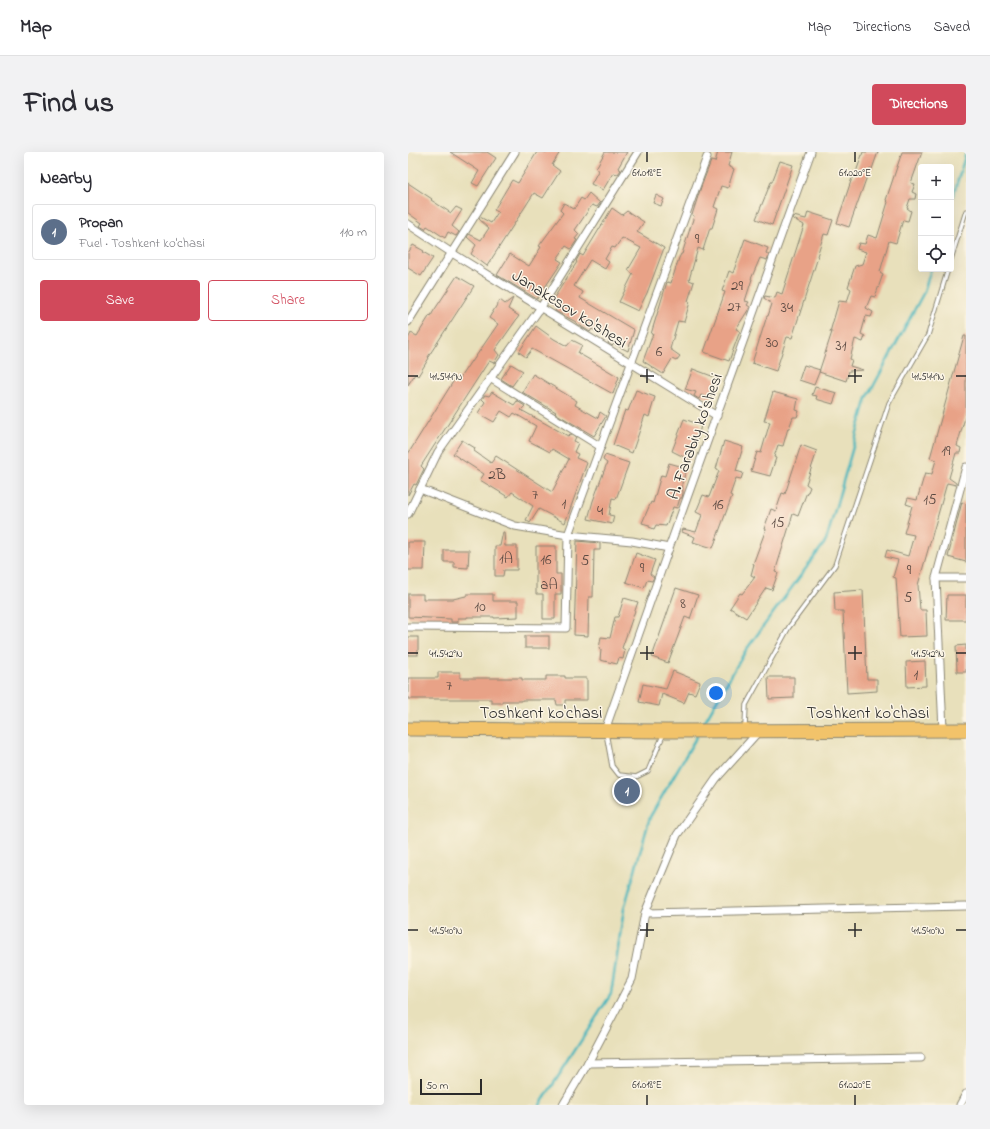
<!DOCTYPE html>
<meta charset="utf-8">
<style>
:root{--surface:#fff;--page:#f2f2f3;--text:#2b2b33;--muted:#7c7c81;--line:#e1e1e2;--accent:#d1495b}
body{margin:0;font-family:"Indie Flower",sans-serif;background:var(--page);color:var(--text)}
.controls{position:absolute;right:12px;top:12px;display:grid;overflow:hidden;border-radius:4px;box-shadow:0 4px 16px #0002}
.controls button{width:36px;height:36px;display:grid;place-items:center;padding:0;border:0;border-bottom:1px solid var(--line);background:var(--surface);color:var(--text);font:20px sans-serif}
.scale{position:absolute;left:12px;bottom:10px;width:62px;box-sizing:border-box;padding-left:4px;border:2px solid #2b2b2b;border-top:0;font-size:11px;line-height:14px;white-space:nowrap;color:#2b2b2b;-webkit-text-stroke:3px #fcf5e5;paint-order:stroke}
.you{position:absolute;left:308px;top:541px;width:14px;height:14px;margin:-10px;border:3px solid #fff;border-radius:50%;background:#1a73e8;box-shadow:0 0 0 6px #1a73e833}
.badge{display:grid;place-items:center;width:26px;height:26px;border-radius:50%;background:var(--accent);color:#fff;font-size:13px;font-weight:700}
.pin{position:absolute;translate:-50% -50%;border:2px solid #fff;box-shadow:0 1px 4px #0006}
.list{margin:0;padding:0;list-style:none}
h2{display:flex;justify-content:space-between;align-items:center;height:52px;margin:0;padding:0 16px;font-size:17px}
h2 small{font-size:13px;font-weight:400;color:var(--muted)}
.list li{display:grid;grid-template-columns:26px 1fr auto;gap:12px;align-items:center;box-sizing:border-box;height:56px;margin:0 8px 8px;padding:0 8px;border:1px solid var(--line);border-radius:4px}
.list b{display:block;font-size:15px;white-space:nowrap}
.list p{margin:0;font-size:13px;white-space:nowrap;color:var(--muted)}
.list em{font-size:13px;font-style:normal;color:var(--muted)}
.actions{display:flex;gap:8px;padding:12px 16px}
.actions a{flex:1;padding:9px 0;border:1px solid var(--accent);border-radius:4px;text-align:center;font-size:14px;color:var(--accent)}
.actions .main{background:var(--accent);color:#fff}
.icon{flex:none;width:22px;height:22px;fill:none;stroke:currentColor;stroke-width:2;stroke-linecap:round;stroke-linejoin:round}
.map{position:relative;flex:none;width:558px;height:953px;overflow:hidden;border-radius:4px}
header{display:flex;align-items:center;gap:24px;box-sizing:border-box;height:56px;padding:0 20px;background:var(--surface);border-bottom:1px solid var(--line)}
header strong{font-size:19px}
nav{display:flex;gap:22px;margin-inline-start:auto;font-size:14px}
.intro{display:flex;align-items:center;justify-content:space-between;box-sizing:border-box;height:96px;padding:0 24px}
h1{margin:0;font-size:28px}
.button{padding:10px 18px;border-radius:4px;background:var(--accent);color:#fff;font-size:14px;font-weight:700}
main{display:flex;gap:24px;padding:0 24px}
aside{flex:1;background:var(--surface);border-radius:4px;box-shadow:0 4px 16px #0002}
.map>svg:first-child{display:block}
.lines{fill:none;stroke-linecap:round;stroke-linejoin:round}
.stream{stroke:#46b6bd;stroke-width:2.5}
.building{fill:#e8a287}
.lane-casing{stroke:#8a8673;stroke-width:5.5}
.street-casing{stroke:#8a8673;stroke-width:9}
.highway-casing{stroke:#8a8673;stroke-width:15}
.lane{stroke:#fff;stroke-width:3.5}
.street{stroke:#fff;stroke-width:7}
.highway{stroke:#f2c36a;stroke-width:13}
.ticks{fill:none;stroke:#2b2b2b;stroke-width:1.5}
.labels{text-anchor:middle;stroke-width:3;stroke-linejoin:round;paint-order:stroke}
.number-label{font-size:15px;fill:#5a4942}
.street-label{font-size:17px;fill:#2b2b2b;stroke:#fcf5e5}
.ticks-label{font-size:10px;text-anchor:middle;fill:#2b2b2b;stroke:#fcf5e5;stroke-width:3;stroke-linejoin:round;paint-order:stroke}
</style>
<header>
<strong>Map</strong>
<nav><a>Map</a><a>Directions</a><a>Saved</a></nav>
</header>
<div class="intro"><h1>Find us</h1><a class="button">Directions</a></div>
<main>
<aside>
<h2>Nearby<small></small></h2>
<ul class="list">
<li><span class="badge" style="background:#5c6f8a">1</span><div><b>Propan</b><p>Fuel · Toshkent ko'chasi</p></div><em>110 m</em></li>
</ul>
<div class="actions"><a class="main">Save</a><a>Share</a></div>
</aside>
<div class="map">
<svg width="558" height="953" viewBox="0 0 558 953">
<rect width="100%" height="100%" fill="#fcf5e5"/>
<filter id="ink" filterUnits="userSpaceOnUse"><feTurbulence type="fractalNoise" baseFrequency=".025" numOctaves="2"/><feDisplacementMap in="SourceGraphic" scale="8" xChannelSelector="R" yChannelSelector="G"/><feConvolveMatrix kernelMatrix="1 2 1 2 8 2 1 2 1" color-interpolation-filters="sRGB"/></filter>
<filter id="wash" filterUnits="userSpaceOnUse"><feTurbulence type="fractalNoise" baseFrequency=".012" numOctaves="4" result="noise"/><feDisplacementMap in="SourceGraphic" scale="16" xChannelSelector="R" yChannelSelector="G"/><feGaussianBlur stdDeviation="0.9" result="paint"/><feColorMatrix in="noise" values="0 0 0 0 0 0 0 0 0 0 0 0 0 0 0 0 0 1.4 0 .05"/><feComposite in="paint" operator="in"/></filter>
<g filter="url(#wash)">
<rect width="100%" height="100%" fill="#e8e0bb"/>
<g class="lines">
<!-- stream -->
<g class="stream">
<polyline points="543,51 558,1"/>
<polyline points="294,574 338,498 418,389 459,246 516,140 523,117"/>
<polyline points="132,953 203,842 216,757 242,665 289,584"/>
</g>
</g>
<g id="blocks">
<!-- building -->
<g class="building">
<polygon points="42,0 79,0 88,6 70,34 64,31 71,19"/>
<polygon points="129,0 152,0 144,13 152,19 135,46 126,41 79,114 63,102 68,93 59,85 61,82 73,88 81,76 71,67 72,65 83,71 90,60 86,58 104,28 110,31"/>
<polygon points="197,0 219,0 210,16 213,18 210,22 205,21 195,38 183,32 190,19 188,16"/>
<polygon points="310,0 324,0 320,14 326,17 320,36 313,34 306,55 310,57 304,76 302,76 295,98 290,96 281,128 286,130 280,149 282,150 276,170 270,169 262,197 272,204 268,209 264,207 255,222 235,209 245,182 243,182 259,130 263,131 271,106 273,102 274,102 286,64 284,63 293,35 303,9 307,10"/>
<polygon points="455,0 470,0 464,17 462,16 441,75 429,71 444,26 446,26"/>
<polygon points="494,0 514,0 503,31 507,32 504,40 508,42 507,47 502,47 499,56 503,59 500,69 495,68 488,91 481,89 472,120 475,122 467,145 463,144 458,156 465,160 463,165 458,164 453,182 457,184 455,190 447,187 442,207 444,208 442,214 455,218 441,219 438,229 411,220 424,180 422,180 431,149 439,150 443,137 440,135 447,114 454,112 458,100 449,97 451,91 457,92 460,83 469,86 480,50 478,48"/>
<polygon points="372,9 385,13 364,73 348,67 363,30 364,30"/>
<polygon points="0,31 24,47 23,48 43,61 48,55 54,58 44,74 51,80 48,84 40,80 37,86 19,74 17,77 12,74 14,71 0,61"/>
<polygon points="181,41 192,51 189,55 184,53 167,78 171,82 167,87 169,88 163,97 158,94 149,107 154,110 129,147 89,123 102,102 121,114 133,95 131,94 155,61 152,58 156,51 166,57 173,46 176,48"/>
<polygon points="248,43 256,47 253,54 245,51"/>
<polygon points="204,56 214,63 219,59 236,70 229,80 256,96 239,141 230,159 211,150 225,122 220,118 233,96 214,86 207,96 204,95 197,107 201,110 197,117 182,108 166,134 175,140 172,146 226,178 220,199 206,192 204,194 200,191 202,187 184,177 182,180 168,171 168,170 147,159 149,156 142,152 169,110 168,109 172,102 175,104"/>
<polygon points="400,60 425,68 420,83 416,82 409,104 410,105 384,186 379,185 368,219 344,211 359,164 360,164 364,152 356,146 357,144 367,146 369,140 374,142 396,73 384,66 385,64 398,67"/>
<polygon points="337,87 360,96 358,101 361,103 359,108 352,106 343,127 344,127 337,149 341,150 339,153 342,155 328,177 332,179 321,209 296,200 317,140 314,139 321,119 325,121"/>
<polygon points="5,93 16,99 15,100 25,106 13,124 0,116 0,101"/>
<polygon points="49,124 66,134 20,205 21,206 10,224 7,222 0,233 0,187 3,181 9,184 22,163 23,164 25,160"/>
<polygon points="105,146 100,157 111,164 87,198 91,203 86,211 81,209 77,215 13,314 16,317 8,333 6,332 0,343 0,302 48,225 51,227 63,209 64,210 90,172 81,166 92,148 97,152"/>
<polygon points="128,174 146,187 159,194 164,188 174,193 170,201 211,225 205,242 124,197 118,205 111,200"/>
<polygon points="556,184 558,184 558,262 549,294 553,296 552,301 548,301 541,326 548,331 548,333 539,331 510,433 512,458 518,458 519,484 492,485 488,426 485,425 490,408 477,405 479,398 500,404 506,383 496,381 504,354 498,352 500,346 509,348 517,321 524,322 528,308 522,306"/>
<polygon points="103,212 115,219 104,234 93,227"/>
<polygon points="396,213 412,218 406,233 391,228"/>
<polygon points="285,217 309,226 302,247 293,243 291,247 286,244 288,240 277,237"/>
<polygon points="125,222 169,249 167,253 190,266 192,260 198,264 186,284 147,261 148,260 114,240"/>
<polygon points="407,235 429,241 425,252 408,247 409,244 404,243"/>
<polygon points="228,238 247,245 241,265 237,263 224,301 205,293 217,258 220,259"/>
<polygon points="84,240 106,253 109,249 117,254 113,258 160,284 162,282 168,285 166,289 170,291 166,300 170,302 168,306 179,311 157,371 131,357 122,371 118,368 125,354 104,340 100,345 72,328 76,322 45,302 54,288 67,296 66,299 83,311 88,304 144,340 161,307 144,297 142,300 121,289 128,274 106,261 103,265 93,259 86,270 70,261 77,250 74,247 77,243 81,244"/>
<polygon points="365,240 390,247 388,258 391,259 389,265 385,265 381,276 380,276 375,294 370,293 366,305 368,306 362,324 343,319 349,300 353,301 362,270 356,269"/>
<polygon points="276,267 293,273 290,286 282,308 264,299"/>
<polygon points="316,289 335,295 328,319 335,321 333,327 328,326 322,343 324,344 305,396 285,390 287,385 274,380 275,377 288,380 294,363 288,360 295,343 301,345 311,319 308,317"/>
<polygon points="393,293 409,299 398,332 402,335 400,340 399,340 390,364 385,362 367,420 370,421 364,438 358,436 338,466 322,456 332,441 334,442 347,425 343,423 346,412 345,412 358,377 356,377 363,357 368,359 374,341 377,342"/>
<polygon points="197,303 221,311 208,347 204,346 201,363 206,364 204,372 180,367 185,349 199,311 195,308"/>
<polygon points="261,311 279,316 274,331 275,341 274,346 272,346 269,356 265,355 258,374 248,373 246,377 241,375 241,373 234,371 243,350 245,351 253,323 257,324"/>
<polygon points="554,350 558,352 558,410 540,405"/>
<polygon points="95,380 96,380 97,394 109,394 109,418 96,418 95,424 87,424 87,394 92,394"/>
<polygon points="169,389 192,391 192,398 186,398 185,445 181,445 180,484 166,483"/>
<polygon points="0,390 17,390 16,418 0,418"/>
<polygon points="128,394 148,394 148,422 153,422 153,442 147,442 147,467 135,467 135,442 128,442"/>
<polygon points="36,398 61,398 60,416 46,415 46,410 36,410"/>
<polygon points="228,401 247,408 242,422 246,425 244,429 239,428 236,436 218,430"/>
<polygon points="268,436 290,443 282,467 277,465 260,511 244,505"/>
<polygon points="455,438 459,527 469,527 469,539 439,541 435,459 427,459 426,440"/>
<polygon points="0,442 15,442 15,447 45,447 58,444 59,442 85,442 85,449 110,449 110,465 86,466 86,465 59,465 59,466 50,466 50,470 43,470 43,467 0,465"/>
<polygon points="539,443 558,443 558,468 538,468"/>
<polygon points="216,446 230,450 214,496 217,498 215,507 211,506 209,512 192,508 193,498 191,497 193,485 202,486 207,465 210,465"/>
<rect x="117" y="484" width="24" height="12"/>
<rect x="0" y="485" width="10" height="18"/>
<polygon points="558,493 558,520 549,520 548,494"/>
<polygon points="517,509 518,534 499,535 498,510"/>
<polygon points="265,519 292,530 287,542 281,540 276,551 254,542 251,554 231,550 235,532 258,537"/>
<polygon points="30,520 52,520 52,526 114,526 114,528 138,528 138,524 157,524 157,526 179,526 179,548 157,548 157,553 149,553 148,548 114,548 114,549 94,549 94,551 83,551 83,547 0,547 0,526 30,526"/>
<polygon points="360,525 386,525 386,546 361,547"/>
</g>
</g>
</g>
<g filter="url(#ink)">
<use href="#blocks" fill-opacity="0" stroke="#8a8673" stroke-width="1"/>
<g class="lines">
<defs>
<g id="lane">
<polyline points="543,107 558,59"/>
<polyline points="337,575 338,553 381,475 427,413 481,251 520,183 540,117"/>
<polyline points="198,581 204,614 211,623 228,625 240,619 256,581"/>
</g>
<g id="street">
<polyline points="0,72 44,101 309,264"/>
<polyline points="0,170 107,0"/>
<polyline points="82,226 193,295"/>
<polyline points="12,337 107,374 160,383 224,389 261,396"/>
<polyline points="0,362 30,300 133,155 230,0"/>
<polyline points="528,426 558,426"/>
<polyline points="0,475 158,476 160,383 299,5"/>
<polyline points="197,578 261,396 403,0"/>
<polyline points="535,578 528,426 558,315"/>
<polyline points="237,761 558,754"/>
<polyline points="180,911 513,906"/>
<polyline points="155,953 180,911 224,827 237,761 269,683 308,627 351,579"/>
<polyline points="552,953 558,942"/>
</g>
<polyline id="highway" points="0,577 258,579 558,578"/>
</defs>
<!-- lane casing -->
<use href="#lane" class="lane-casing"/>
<!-- street casing -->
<use href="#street" class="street-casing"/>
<!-- highway casing -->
<use href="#highway" class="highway-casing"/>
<!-- lane -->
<use href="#lane" class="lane"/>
<!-- street -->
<use href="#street" class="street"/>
<!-- highway -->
<use href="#highway" class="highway"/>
</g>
</g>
<!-- ticks -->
<path class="ticks" d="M239,0V10M447,0V10M239,217V231M447,217V231M0,224H10M232,224H246M440,224H454M548,224H558M239,494V508M447,494V508M0,501H10M232,501H246M440,501H454M548,501H558M239,771V785M447,771V785M0,778H10M232,778H246M440,778H454M548,778H558M239,943V953M447,943V953"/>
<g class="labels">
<!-- number labels -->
<g class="number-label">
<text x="289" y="91">9</text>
<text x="329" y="138">29</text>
<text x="326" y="159">27</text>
<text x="379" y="160">34</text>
<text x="364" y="195">30</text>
<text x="433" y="198">31</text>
<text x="251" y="204">6</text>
<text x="538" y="303">19</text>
<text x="89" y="327">2B</text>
<text x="127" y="347">7</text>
<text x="522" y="352">15</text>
<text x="156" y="356">1</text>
<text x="310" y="357">16</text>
<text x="192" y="363">4</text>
<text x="370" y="375">15</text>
<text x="98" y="411">1A</text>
<text x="138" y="412">16</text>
<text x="177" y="413">5</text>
<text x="234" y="420">9</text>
<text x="501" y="422">9</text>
<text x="141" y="437">aA</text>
<text x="500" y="450">5</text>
<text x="275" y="456">8</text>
<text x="72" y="459">10</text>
<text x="508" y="527">1</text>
<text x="41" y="538">7</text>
</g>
<!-- street labels -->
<g class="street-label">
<text transform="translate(162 156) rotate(32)" y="6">Janakesov ko'shesi</text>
<text transform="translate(286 284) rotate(-70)" y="6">A. Farabiy ko'shesi</text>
<text x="133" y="566">Toshkent ko'chasi</text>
<text x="460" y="566">Toshkent ko'chasi</text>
</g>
</g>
<g class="ticks-label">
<text x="239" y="24">61.018°E</text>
<text x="447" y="24">61.020°E</text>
<text x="38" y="228">41.544°N</text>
<text x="520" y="228">41.544°N</text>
<text x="38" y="505">41.542°N</text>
<text x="520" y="505">41.542°N</text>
<text x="38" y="782">41.540°N</text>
<text x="520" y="782">41.540°N</text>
<text x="239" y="936">61.018°E</text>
<text x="447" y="936">61.020°E</text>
</g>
</svg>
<div class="controls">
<button>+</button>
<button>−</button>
<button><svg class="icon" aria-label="locate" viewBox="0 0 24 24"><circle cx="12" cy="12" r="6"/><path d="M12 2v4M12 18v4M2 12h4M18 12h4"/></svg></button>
</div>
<div class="scale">50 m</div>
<div class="you"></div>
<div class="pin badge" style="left:219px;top:639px;background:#5c6f8a">1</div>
</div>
</main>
